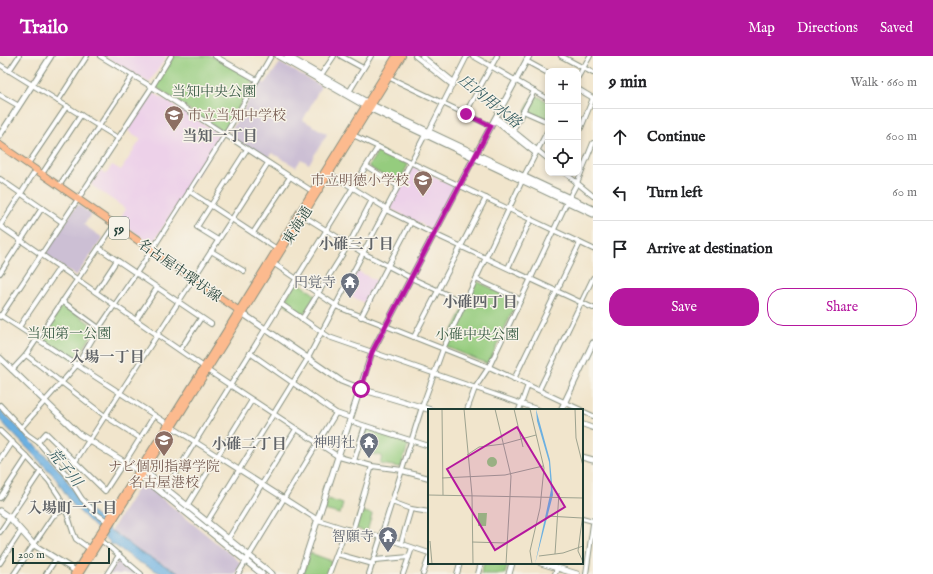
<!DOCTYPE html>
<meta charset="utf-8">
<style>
:root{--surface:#fff;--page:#f6f6f6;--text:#202124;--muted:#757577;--line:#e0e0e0;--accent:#b5179e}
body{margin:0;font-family:"IM FELL English","Noto Serif JP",serif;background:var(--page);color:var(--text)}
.controls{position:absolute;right:12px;top:12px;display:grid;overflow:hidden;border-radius:8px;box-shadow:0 2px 6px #0003}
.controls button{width:36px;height:36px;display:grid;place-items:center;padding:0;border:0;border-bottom:1px solid var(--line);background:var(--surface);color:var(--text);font:20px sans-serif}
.scale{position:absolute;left:12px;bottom:10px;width:98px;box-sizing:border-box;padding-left:4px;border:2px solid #1f3d34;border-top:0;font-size:11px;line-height:14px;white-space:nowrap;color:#1f3d34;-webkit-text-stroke:3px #f7f3e8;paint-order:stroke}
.stop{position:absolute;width:12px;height:12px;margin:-9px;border:3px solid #b5179e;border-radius:50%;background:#fff}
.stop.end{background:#b5179e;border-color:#fff;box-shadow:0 1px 4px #0008}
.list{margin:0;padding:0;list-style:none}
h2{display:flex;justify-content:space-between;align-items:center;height:52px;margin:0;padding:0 16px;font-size:17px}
h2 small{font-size:13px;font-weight:400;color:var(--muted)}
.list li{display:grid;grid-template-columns:26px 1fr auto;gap:12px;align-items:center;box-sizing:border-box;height:56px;padding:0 16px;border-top:1px solid var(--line)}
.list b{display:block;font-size:15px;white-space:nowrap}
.list em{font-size:13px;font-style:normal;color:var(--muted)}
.actions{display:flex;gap:8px;padding:12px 16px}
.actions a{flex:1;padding:9px 0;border:1px solid var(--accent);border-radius:16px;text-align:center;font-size:14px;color:var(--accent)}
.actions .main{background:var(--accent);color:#fff}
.icon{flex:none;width:22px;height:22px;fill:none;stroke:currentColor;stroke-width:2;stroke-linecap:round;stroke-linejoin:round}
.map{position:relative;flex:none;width:593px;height:518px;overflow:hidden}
header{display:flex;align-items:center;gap:24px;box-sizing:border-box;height:56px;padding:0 20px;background:var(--accent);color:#fff}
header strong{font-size:19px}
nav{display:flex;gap:22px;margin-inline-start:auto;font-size:14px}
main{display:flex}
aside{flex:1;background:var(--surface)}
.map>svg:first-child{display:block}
.built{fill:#edd1e9}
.industrial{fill:#ccbfd4}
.green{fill:#95cc7e;stroke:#5a8459}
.water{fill:#6cb0e1;stroke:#46768a}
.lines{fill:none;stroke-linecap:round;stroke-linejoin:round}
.minor-casing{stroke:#889180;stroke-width:6}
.tertiary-casing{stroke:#889180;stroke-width:7}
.primary-casing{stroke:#889180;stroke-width:8}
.minor{stroke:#fff;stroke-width:4}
.tertiary{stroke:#fff;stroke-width:5}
.primary{stroke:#fcba8e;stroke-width:6}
.route{stroke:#b5179e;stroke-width:5}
.labels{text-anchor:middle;stroke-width:3;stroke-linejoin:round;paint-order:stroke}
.shield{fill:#f7f3e8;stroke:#60746a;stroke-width:1}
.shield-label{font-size:13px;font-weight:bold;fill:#1f3d34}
.park-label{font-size:14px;fill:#375a43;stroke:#f7f3e8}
.education-label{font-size:14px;fill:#785e54;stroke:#f7f3e8;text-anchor:start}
.street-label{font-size:14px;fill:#1f3d34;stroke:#f7f3e8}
.worship-label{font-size:14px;fill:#5b616d;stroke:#f7f3e8;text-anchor:end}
.water-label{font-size:15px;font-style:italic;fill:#325a5f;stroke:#f7f3e8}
.neighbourhood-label{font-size:15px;font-weight:bold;fill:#606367;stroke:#f7f3e8}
.inset-road{fill:none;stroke:#9da28f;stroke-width:1}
.view{fill:#b5179e;fill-opacity:0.15;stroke:#b5179e;stroke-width:2}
.inset-edge{fill:none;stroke:#1f3d34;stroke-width:2}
</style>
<header>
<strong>Trailo</strong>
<nav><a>Map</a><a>Directions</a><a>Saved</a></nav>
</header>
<main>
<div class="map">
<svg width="593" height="518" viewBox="0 0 593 518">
<rect width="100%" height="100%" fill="#f7f3e8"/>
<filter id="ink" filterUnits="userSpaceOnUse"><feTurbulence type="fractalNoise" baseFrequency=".025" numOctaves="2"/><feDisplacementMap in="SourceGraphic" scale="8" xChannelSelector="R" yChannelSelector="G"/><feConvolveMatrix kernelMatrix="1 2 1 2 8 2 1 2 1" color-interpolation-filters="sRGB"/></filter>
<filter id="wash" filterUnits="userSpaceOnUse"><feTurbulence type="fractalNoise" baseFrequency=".012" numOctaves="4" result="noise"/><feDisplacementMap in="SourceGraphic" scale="16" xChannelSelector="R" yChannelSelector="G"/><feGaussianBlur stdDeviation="0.9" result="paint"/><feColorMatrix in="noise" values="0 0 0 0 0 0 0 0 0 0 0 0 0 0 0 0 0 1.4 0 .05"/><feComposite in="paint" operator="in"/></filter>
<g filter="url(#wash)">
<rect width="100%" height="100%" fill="#f1e5cc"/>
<!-- built -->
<g class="built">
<polygon points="105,0 167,0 149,27"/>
<polygon points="154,37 221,79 221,81 152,188 119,165 126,153 91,129 100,114 106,118 112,109 121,114 141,83 127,74 151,38"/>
<polygon points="413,110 455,131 433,174 391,153 390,151 412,111"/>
<polygon points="357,215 377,225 366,248 346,237"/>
</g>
<!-- industrial -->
<g class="industrial">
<polygon points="280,7 321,30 303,64 327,78 309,108 301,103 296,111 272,97 267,104 229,80 229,78 260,25 265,28"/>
<polygon points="79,149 91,158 84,169 103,182 76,220 45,200 45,198 76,150"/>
<polygon points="148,431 241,507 235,518 181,518 141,497 111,475 138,432"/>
<polygon points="120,503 137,518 109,518 118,504"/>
</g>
<!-- green -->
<g class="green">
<polygon points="174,0 211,0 253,24 253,26 225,75 223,76 157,32 156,29"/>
<polygon points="534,38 548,46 548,65 525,55"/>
<polygon points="379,94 407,107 408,109 398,127 397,128 369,111 369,109"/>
<polygon points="296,226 298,226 314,238 315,239 303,259 301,259 285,248 284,246"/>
<polygon points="476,226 478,226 517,244 517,246 488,308 447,291 446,289"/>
<polygon points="63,248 96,272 76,305 41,283"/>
<polygon points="367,372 408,385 409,387 401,410 400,411 380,408 382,400 366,397 367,392 360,390"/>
<polygon points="328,443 343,448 340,458 324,454"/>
<polygon points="360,455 372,458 367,476 355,472"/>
<polygon points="310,497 332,505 328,518 303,518"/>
<polygon points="484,507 508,507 505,518 481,518"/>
</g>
<!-- water -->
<polygon class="water" points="0,353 62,417 78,442 111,475 115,477 141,497 181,518 162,518 137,505 113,488 110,489 109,488 110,486 73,449 54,420 0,364"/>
</g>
<g filter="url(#ink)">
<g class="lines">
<defs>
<g id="minor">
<polyline points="100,0 152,31 312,135"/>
<polyline points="215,0 257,24"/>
<polyline points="341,0 363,12"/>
<polyline points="415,0 452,29"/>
<polyline points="422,0 454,26"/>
<polyline points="473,0 548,43"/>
<polyline points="561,0 593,17"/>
<polyline points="526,5 548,17"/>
<polyline points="0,9 118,82"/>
<polyline points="9,15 19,0"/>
<polyline points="321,19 334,0"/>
<polyline points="388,21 491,70"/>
<polyline points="578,21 590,0"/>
<polyline points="578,33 593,42"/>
<polyline points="349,36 371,0"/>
<polyline points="0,39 19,50"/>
<polyline points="58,45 87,0"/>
<polyline points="523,55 548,66"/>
<polyline points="465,58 497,0"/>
<polyline points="496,61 548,103"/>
<polyline points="494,64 535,97"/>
<polyline points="578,71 581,72 593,42"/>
<polyline points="513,74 534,35"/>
<polyline points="429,75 467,0"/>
<polyline points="353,79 593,193"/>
<polyline points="28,108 67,50"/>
<polyline points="366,110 398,130"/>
<polyline points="36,114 0,170 204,311"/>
<polyline points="329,117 387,153"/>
<polyline points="565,117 593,140"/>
<polyline points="42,118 81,59"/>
<polyline points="524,120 548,74"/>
<polyline points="0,123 62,166"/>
<polyline points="59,130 133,19"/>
<polyline points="189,135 277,193"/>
<polyline points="569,142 577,127 593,87"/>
<polyline points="386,154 434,178"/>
<polyline points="302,159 363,197 411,222 465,247"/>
<polyline points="253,177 290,121"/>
<polyline points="434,178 593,252"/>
<polyline points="218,184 197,171 247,93"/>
<polyline points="99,192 211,268"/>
<polyline points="211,195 244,215"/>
<polyline points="273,207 338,251 489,311 581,354"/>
<polyline points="508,212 531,163"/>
<polyline points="0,217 42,152"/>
<polyline points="476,223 521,244"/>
<polyline points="96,236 117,204"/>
<polyline points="62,245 99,272"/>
<polyline points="281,248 329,281 539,354"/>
<polyline points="0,259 168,368"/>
<polyline points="0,261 152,31 171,0"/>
<polyline points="361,261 411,166"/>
<polyline points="302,263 349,188 372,144"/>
<polyline points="136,264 157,232"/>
<polyline points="19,271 60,211"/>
<polyline points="414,281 486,142"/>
<polyline points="180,294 201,262"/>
<polyline points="250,297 336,357 351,362"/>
<polyline points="26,299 105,360 140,382"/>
<polyline points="12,314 26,299 115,168"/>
<polyline points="207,314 339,401 372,410 402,414"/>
<polyline points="514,323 580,187"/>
<polyline points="539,334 593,222"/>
<polyline points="0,349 28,379 38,386 66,418 82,443 98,459 107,465"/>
<polyline points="467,354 475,332 489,311 567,146"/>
<polyline points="519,354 528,329"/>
<polyline points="582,355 593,360"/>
<polyline points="350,365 429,390"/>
<polyline points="582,368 593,372"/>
<polyline points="172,371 318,464 346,473 382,481 429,497"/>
<polyline points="21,372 77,309 99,272 152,194 225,79 271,0"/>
<polyline points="0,375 27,401 49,425 59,440 68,460 73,476 76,483 90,493"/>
<polyline points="89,385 268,107"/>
<polyline points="38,386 46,377 105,435 124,406"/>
<polyline points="354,405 365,370"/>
<polyline points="75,406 89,384"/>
<polyline points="125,406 154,360"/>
<polyline points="402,415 429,422"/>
<polyline points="166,433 378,91"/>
<polyline points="0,442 27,401"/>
<polyline points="392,446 411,453 429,456"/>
<polyline points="187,450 252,344"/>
<polyline points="582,462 593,465"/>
<polyline points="207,466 308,302 425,79"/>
<polyline points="353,474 372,410"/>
<polyline points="0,476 41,415"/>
<polyline points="228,483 296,373"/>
<polyline points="101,484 141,518"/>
<polyline points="401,487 411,453"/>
<polyline points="337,498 373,508"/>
<polyline points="375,504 409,501"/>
<polyline points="0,507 21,475"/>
<polyline points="14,518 53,460 65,453"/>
<polyline points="46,518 56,503"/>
<polyline points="107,518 119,499"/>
<polyline points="238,518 336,357"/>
<polyline points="329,518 346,473"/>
<polyline points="369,518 422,351 443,293 522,125"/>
<polyline points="403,518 412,492"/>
<polyline points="423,518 429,501"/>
<polyline points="457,518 460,507"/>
<polyline points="478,518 481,507"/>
<polyline points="555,518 557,512"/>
<polyline points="586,518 593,468"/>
</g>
<g id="tertiary">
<polyline points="278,0 369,52 593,158"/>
<polyline points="287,0 372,49 593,153"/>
<polyline points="0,79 51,0"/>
<polyline points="242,257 341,325 361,333 431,354"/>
<polyline points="0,302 79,378 139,415 144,415 272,518"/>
<polyline points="561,354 593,287"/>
<polyline points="582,401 593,404"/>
<polyline points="0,404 12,386"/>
<polyline points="140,418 141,420 262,518"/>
<polyline points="0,455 10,462 34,489 79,517"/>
<polyline points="541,507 577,518"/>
<polyline points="300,518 372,296 476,98 529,0"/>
<polyline points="509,518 512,507"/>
</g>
<g id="primary">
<polyline points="0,89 241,256"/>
<polyline points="74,518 204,311 396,0"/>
<polyline points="79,518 172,371 402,0"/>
</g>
</defs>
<!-- minor casing -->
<use href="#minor" class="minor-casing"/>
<!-- tertiary casing -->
<use href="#tertiary" class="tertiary-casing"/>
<!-- primary casing -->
<use href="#primary" class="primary-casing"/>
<!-- minor -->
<use href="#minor" class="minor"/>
<!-- tertiary -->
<use href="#tertiary" class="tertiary"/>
<!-- primary -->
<use href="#primary" class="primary"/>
</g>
</g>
<g class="lines" filter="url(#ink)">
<!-- route -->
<polyline class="route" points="361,333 372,296 491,70 466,58"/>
</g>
<!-- icons -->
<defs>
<symbol id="school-pin" viewBox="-11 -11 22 30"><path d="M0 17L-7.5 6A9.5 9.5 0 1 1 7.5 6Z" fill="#8d6e63" stroke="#f7f3e8"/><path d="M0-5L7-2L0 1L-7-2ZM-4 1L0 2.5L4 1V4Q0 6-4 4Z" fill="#fff"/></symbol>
<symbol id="temple-pin" viewBox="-11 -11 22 30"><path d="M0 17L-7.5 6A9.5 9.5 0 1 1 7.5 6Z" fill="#6b7280" stroke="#f7f3e8"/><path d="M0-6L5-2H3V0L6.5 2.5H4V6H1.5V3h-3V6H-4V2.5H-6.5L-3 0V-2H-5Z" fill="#fff"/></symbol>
</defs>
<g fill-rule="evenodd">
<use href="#school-pin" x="163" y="48" width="22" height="30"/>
<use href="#school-pin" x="412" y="113" width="22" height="30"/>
<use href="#temple-pin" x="339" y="215" width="22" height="30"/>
<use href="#school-pin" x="153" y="373" width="22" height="30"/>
<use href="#temple-pin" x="358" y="375" width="22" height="30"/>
<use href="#temple-pin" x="377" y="469" width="22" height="30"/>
</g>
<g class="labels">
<!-- shield labels -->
<rect class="shield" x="109" y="161" width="20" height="22" rx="3"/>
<g class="shield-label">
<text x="119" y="177">59</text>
</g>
<!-- park labels -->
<g class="park-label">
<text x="214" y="40">当知中央公園</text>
<text x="69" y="282">当知第一公園</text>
<text x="477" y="283">小碓中央公園</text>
</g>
<!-- education labels -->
<g class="education-label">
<text x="188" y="64">市立当知中学校</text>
<text x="409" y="129" text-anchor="end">市立明徳小学校</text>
<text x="164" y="415" text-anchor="middle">ナビ個別指導学院<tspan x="164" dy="16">名古屋港校</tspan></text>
</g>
<!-- street labels -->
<g class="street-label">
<text transform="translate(297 169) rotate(-58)" y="5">東海通</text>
<text transform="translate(180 214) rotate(35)" y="5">名古屋中環状線</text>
</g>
<!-- worship labels -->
<g class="worship-label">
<text x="336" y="231">円覚寺</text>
<text x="355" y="391">神明社</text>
<text x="374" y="485">智願寺</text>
</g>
<!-- water labels -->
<g class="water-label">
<text transform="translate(490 45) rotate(39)" y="5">庄内用水路</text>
<text transform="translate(65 411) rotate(51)" y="5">荒子川</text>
</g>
<!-- neighbourhood labels -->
<g class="neighbourhood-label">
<text x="220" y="85">当知一丁目</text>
<text x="356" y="193">小碓三丁目</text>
<text x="480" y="251">小碓四丁目</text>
<text x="107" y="306">入場一丁目</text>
<text x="249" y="393">小碓二丁目</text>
<text x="72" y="457">入場町一丁目</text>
</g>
</g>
<!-- overview -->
<g transform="translate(428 353)">
<rect width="155" height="155" fill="#f1e5cc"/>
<path d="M59 53a5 5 0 1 1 10 0a5 5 0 1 1-10 0ZM50,104H59L58,117H50Z" fill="#95cc7e"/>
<path d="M108,0L122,51L125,86L107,155L123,81L121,53L109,12Z" fill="#6cb0e1"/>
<path class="inset-road" d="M14,0L15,86M36,0L44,86L45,155M67,0L83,67L82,87M86,0L95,38M102,0L116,59L112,99L102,142L104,155M147,0L148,29L155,57M39,46L51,38L75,35L108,26M14,69L77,66L115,57M0,86L155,89M155,104L150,142L155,153M119,107L154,109M2,132L4,155M44,133L79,134M127,145L131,84M111,147L135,144L155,137M78,155L82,87"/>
<path class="view" d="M89,18L137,98L67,141L19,60Z"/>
<rect width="155" height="155" class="inset-edge"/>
</g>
</svg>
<div class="controls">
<button>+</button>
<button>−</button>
<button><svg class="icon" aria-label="locate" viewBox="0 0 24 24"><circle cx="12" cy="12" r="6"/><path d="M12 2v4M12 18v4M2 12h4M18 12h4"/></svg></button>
</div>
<div class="scale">200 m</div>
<div class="stop" style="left:361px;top:333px"></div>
<div class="stop end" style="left:466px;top:58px"></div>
</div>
<aside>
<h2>9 min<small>Walk · 660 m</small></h2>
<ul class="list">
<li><svg class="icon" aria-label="ahead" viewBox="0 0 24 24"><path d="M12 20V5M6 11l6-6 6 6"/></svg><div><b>Continue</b></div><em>600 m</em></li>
<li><svg class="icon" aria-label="left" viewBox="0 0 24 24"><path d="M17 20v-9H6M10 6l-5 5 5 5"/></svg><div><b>Turn left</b></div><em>60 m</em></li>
<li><svg class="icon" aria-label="arrive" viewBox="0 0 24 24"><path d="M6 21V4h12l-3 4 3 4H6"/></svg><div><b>Arrive at destination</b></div></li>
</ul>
<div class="actions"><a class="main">Save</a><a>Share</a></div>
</aside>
</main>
